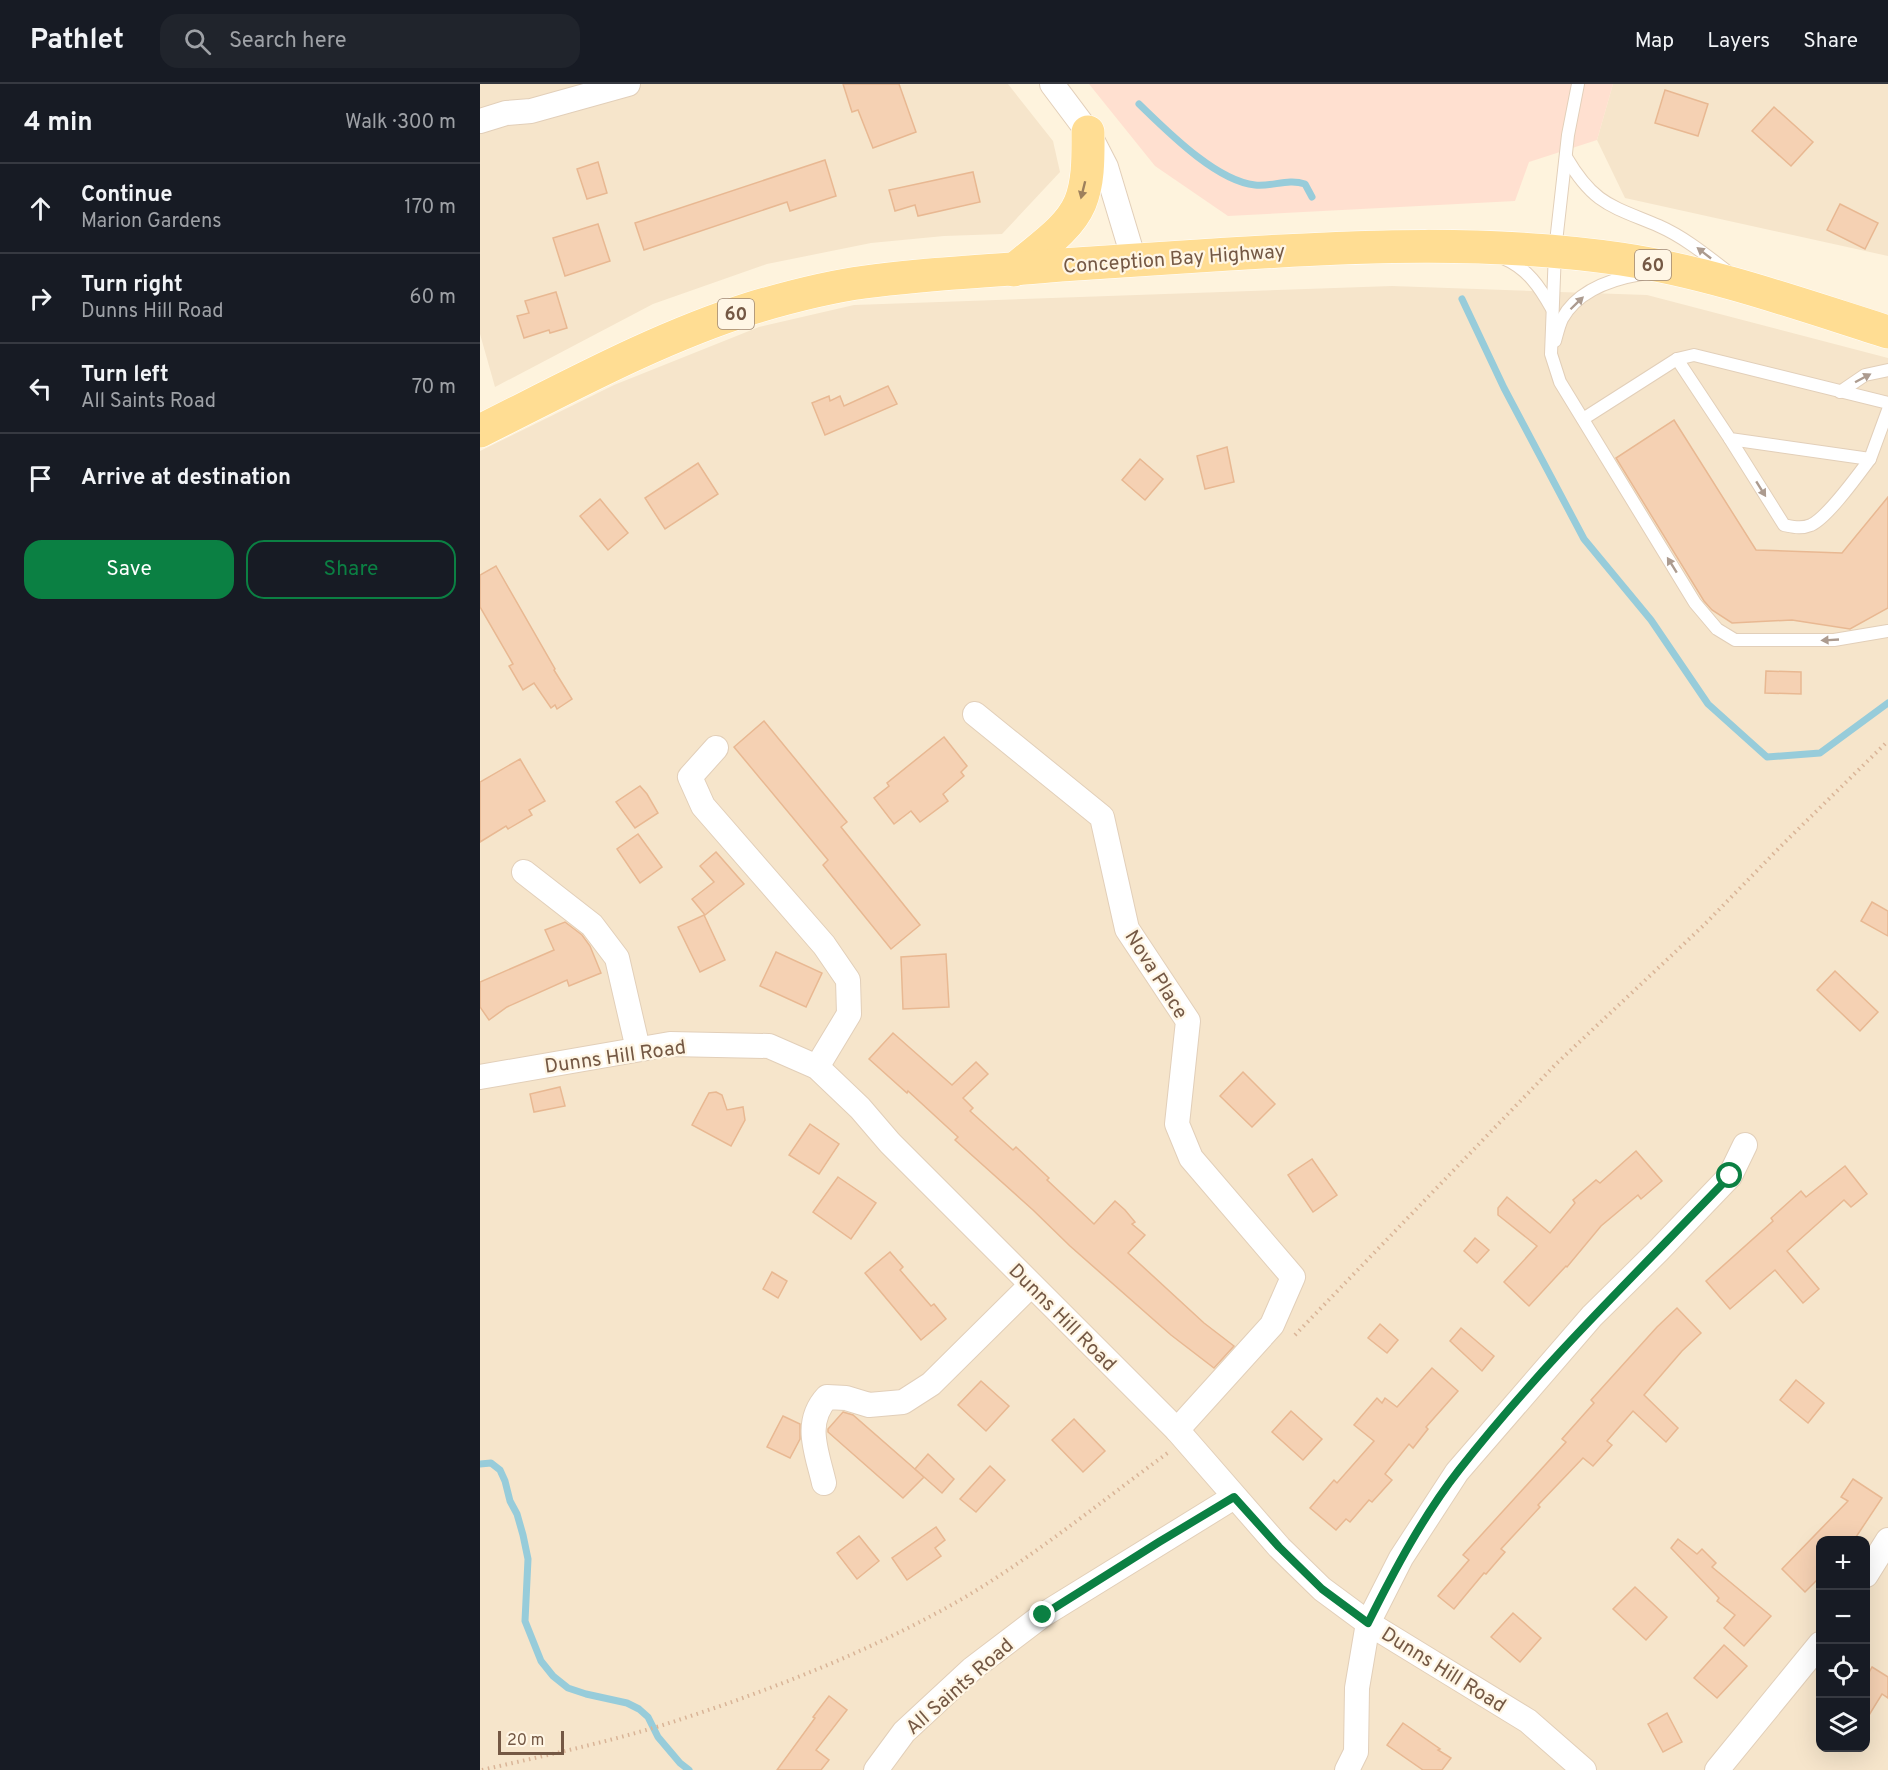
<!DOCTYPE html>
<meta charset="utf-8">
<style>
:root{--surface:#171b24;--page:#20242c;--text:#f1f3f6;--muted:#9ea1a6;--line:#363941;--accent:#0b8043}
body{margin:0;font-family:Overpass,sans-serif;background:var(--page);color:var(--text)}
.controls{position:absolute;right:18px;bottom:18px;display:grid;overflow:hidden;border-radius:12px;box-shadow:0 6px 24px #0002}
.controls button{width:54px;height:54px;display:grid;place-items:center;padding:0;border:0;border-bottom:2px solid var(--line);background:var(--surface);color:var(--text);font:30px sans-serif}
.scale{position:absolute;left:18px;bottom:15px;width:66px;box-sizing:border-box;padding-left:6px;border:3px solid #745844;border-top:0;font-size:16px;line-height:21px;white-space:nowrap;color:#745844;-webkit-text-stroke:4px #fff6e5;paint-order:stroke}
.stop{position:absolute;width:18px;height:18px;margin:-14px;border:4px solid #0b8043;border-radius:50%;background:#fff}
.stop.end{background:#0b8043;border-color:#fff;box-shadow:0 2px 6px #0008}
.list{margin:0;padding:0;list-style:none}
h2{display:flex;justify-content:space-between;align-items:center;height:78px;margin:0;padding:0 24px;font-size:26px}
h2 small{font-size:20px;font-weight:400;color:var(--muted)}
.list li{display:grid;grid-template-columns:39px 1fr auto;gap:18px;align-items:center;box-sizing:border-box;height:90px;padding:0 24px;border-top:2px solid var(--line)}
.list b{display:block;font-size:22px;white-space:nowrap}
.list p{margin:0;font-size:20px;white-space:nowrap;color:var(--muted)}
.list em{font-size:20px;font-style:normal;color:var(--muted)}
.actions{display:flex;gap:12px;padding:18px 24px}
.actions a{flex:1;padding:14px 0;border:2px solid var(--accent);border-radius:18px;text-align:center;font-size:21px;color:var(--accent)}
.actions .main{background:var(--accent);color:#fff}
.icon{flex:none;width:33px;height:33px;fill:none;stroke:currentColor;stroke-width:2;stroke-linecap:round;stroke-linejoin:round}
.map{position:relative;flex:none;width:1408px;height:1686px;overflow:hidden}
header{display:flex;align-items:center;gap:36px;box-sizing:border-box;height:84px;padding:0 30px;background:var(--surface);border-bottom:2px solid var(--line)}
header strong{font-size:28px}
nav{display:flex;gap:33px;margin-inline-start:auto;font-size:21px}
.search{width:420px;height:54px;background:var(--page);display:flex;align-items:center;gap:15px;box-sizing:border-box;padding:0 21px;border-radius:18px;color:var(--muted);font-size:22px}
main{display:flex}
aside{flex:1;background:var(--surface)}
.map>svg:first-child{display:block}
.residential{fill:#f6e5cb;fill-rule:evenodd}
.commercial{fill:#ffe0d0}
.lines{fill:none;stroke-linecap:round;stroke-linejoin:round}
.stream{stroke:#97ccda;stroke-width:7}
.building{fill:#f5d1b3;stroke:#e8b892;stroke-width:1.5}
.service-casing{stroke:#e2cfb9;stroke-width:14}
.minor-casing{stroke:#e2cfb9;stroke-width:26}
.primary-casing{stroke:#fff;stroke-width:34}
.path{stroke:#d9b497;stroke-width:4;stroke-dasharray:1.5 4.5;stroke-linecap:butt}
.service{stroke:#fff;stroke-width:12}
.minor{stroke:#fff;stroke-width:24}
.primary{stroke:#ffdd93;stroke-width:33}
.oneway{fill:#9e805c}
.oneway2{fill:#ac9b8f}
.route{stroke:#0b8043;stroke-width:8}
.labels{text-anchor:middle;stroke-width:4.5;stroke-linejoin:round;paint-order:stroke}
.shield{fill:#fff6e5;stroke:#9e8774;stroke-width:1.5}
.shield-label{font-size:18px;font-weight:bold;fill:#745844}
.street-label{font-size:20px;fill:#745844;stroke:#fff6e5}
</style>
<header>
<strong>Pathlet</strong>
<div class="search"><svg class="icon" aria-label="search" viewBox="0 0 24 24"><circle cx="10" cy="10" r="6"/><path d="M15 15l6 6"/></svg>Search here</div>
<nav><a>Map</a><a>Layers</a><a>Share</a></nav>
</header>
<main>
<aside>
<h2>4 min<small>Walk · 300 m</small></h2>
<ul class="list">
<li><svg class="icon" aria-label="ahead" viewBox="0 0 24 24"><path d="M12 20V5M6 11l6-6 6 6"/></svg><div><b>Continue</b><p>Marion Gardens</p></div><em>170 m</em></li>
<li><svg class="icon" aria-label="right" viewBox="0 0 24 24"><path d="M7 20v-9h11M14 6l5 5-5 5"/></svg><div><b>Turn right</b><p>Dunns Hill Road</p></div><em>60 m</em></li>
<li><svg class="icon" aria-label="left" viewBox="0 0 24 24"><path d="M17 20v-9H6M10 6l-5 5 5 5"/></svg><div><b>Turn left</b><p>All Saints Road</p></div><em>70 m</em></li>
<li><svg class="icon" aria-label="arrive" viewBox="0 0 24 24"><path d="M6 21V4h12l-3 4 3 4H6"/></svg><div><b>Arrive at destination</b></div></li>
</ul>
<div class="actions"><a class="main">Save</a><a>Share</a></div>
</aside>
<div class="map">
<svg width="1408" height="1686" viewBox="0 0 1408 1686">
<rect width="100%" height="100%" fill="#fef3dd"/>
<!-- residential -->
<g class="residential">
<polygon points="0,0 528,0 573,57 580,88 522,150 464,152 391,159 287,180 173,220 15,303 0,250"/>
<polygon points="1133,0 1408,0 1408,172 1145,114 1117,56"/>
<path d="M912,202L1167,211L1408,274V1686H0V367L134,301L279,243L374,221ZM1340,1456H1386V1664H1340Z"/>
</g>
<!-- commercial -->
<polygon class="commercial" points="609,0 1133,0 1117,56 1049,78 1035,117 748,132 675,82"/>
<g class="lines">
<!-- stream -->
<g class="stream">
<path d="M659,20C687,47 736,97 775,101C792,103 808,94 825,100L832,113"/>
<polyline points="982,215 1024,304 1104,455 1171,536 1228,620 1287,673 1340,669 1408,619"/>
<polyline points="0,1380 11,1379 20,1386 25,1397 30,1417 37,1430 43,1451 48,1475 45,1537 61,1577 73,1592 88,1604 106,1610 147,1619 159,1625 168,1633 178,1653 200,1679 209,1686"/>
</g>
</g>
<!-- building -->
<g class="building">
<polygon points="363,0 419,0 436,48 393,64 378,26 372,28"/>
<polygon points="1185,6 1228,20 1218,52 1175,39"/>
<polygon points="1294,23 1333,58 1311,82 1272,47"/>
<polygon points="345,76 356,112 310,127 307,118 164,166 155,139"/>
<polygon points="118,78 127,109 107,115 97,85"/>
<polygon points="493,88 500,118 438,132 435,121 415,127 409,106"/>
<polygon points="1360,120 1398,139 1385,165 1347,146"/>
<polygon points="118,140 130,177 85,192 73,154"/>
<polygon points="76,208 87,244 70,249 69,246 44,254 37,232 49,229 45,217"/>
<polygon points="408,302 417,320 345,351 332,319 349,312 350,317 360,312 364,322"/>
<polygon points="1194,336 1276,466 1362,469 1408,413 1408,524 1370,545 1312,536 1252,539 1232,526 1224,517 1136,374"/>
<polygon points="747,363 754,398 725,405 717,372"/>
<polygon points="660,375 683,395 665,416 642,396"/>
<polygon points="218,379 238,410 185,445 165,414"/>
<polygon points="120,415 148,449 128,466 100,432"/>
<polygon points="16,482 75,585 74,586 92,615 77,625 75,621 71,624 54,599 43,606 29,582 33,580 0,523 0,491"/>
<polygon points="1286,587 1321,588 1321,610 1285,609"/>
<polygon points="284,637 367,738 361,743 440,841 411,865 343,781 348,776 254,663"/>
<polygon points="464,653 487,682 481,688 484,692 463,710 468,717 440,738 431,727 414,740 394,714 409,702 407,699"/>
<polygon points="40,675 65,717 49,726 52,731 28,745 26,742 0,758 0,698"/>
<polygon points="160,702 167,710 178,729 155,744 136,718"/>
<polygon points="158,750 182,783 160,799 137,765"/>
<polygon points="236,768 264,800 225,831 212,815 234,798 220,782"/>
<polygon points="1392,818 1408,827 1408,852 1381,837"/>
<polygon points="224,831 245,876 220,888 198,843"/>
<polygon points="85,838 102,851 110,862 121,889 89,902 87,896 27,923 9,936 0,923 0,898 74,866 65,846"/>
<polygon points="296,868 342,889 326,923 280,902"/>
<polygon points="466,870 469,923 423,925 421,873"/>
<polygon points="1355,887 1398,928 1380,947 1337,906"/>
<polygon points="413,949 472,1001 496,978 508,990 483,1014 493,1024 490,1027 533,1066 536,1063 569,1094 567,1096 614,1140 635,1117 645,1126 655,1138 652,1140 665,1151 648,1169 724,1239 754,1262 734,1284 691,1251 590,1162 553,1126 475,1056 478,1053 428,1007 427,1009 389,975"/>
<polygon points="763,988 795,1020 772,1043 740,1012"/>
<polygon points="80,1003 85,1022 54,1028 50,1010"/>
<polygon points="236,1008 242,1011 247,1026 263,1023 265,1036 251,1062 212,1041 229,1009"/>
<polygon points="330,1040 359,1060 339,1090 309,1071"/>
<polygon points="1156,1067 1182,1097 1161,1115 1158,1111 1121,1142 1087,1183 1086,1182 1049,1222 1024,1198 1057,1162 1018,1131 1018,1124 1027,1113 1070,1149 1095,1119 1093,1116 1116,1096 1120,1099"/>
<polygon points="832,1075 857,1111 833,1128 808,1091"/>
<polygon points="1365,1082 1387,1110 1371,1123 1364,1116 1307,1167 1339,1205 1323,1219 1295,1186 1250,1225 1226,1197 1293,1137 1291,1134 1321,1107 1326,1113"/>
<polygon points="358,1093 396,1119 371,1155 333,1128"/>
<polygon points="995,1154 1009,1166 997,1179 984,1167"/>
<polygon points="410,1168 423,1183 420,1186 451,1222 454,1220 466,1235 441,1256 385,1189"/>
<polygon points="292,1188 307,1197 298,1214 283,1205"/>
<polygon points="1197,1224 1221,1249 1202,1267 1164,1311 1198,1344 1186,1358 1153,1327 1127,1357 1132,1361 1113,1382 1103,1374 1058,1421 1060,1423 1021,1465 1025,1468 1006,1490 1004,1489 974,1525 958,1512 989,1476 983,1471 1086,1358 1082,1355 1114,1319 1111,1316 1177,1243"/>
<polygon points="900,1240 918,1256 907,1269 888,1254"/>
<polygon points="981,1244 1014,1272 1002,1287 970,1257"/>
<polygon points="952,1284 978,1307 946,1343 948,1345 933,1364 929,1360 905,1390 912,1396 892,1418 889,1416 870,1438 866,1435 856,1446 830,1424 854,1396 857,1399 894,1357 874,1341 897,1314 902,1319 905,1314 917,1323"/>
<polygon points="1316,1296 1344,1319 1328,1339 1300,1316"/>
<polygon points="501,1297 529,1322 506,1347 478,1321"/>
<polygon points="811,1327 842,1355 823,1376 792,1348"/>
<polygon points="363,1328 373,1331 444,1393 423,1414 348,1348 348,1345"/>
<polygon points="303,1332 320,1340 320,1355 310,1374 287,1363"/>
<polygon points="594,1335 625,1367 603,1388 572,1356"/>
<polygon points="448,1370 474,1395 462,1409 435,1385"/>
<polygon points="510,1382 525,1396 496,1428 480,1415"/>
<polygon points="1373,1395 1402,1414 1374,1456 1341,1456 1341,1492 1325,1508 1302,1485 1368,1417 1361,1413"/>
<polygon points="456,1443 465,1456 455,1464 461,1472 427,1496 412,1474"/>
<polygon points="379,1452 399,1477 377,1495 357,1469"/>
<polygon points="1198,1455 1217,1470 1222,1465 1236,1479 1232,1483 1291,1532 1264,1562 1244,1544 1255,1531 1237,1517 1239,1514 1191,1464"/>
<polygon points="1155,1503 1187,1533 1166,1556 1133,1525"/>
<polygon points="1033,1529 1061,1554 1040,1578 1011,1553"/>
<polygon points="1244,1561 1267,1582 1237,1614 1214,1594"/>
<polygon points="1392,1583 1408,1593 1408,1614 1402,1610 1386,1636 1386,1594"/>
<polygon points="349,1612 367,1626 336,1666 349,1676 341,1686 297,1686 335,1634 333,1633"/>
<polygon points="1187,1629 1202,1658 1183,1668 1168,1640"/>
<polygon points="923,1639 960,1665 958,1666 971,1674 962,1686 943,1686 907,1661"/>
</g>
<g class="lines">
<defs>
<g id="service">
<polyline points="1098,0 1088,51 1075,167 1071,270 1080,298 1215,519 1237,545 1255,556 1354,556 1408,547"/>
<path d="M1086,73C1114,121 1132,122 1179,142C1204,153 1226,171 1248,188"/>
<path d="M1023,174C1047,184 1060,203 1072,225"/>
<path d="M1075,257C1077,250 1079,241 1082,235C1097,207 1132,195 1161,190"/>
<polyline points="1197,275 1250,355 1390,375 1408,326"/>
<polyline points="1360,308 1385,291 1408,286"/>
<polyline points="1103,335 1197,275 1214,271 1408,319"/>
<path d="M1250,355L1304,441C1314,443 1321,445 1331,441C1348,433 1378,391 1390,375"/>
</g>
<g id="minor">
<polyline points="572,0 608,48 626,83 654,176"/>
<polyline points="0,37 26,29 51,27 148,0"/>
<polyline points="495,630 622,733 647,845 708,937 697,1040 711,1074 813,1193 792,1241 697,1346"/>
<polyline points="236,664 210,693 223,722 344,861 368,896 369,930 337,983"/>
<polyline points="44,788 112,841 137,874 158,965"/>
<polyline points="0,993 190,960 289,962 337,983 380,1024 410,1059 697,1346 799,1463 842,1505 888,1539 1048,1637 1104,1686"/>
<path d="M344,1399C337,1368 323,1339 347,1313L366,1314L389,1321L423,1318L451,1300L551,1201"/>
<polyline points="1386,1491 1408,1456"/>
<polyline points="396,1686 424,1648 492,1585 563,1531 754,1413"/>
<polyline points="867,1686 876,1668 877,1604 888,1539 921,1474 977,1388 1112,1232 1178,1167 1250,1092 1265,1061"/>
<polyline points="1237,1686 1340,1560"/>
</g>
<g id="primary">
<path d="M534,186C556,166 588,147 600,119C609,97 608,71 608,48"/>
<path d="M0,347C88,303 177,254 272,224C309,213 347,203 385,198C450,189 516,187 581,181C637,177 693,174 749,170C879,162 1011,156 1141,175C1230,188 1322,221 1408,248"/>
</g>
</defs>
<!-- service casing -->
<use href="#service" class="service-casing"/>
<!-- minor casing -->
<use href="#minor" class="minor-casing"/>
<!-- primary casing -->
<use href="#primary" class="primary-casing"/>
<!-- path -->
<g class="path">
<polyline points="815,1251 1077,979 1224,841 1304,759 1408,657"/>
<path d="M2,1686C63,1672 124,1659 183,1641C274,1612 369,1576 453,1531C537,1487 612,1424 689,1368"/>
</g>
<!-- service -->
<use href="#service" class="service"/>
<!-- minor -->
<use href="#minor" class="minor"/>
<!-- primary -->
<use href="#primary" class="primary"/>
</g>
<!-- one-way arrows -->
<defs><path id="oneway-solid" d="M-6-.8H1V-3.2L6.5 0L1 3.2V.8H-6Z" transform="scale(1.5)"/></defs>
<use class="oneway" href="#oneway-solid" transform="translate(603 106) rotate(104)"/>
<g class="oneway2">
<use href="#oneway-solid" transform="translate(1224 169) rotate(-142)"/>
<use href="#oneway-solid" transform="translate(1097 219) rotate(-44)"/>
<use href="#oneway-solid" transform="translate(1383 294) rotate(-28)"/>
<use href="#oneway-solid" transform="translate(1281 405) rotate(58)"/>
<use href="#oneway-solid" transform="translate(1192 481) rotate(-122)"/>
<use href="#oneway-solid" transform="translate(1350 556) rotate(177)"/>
</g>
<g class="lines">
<!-- route -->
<path class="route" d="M563,1531L679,1458L754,1413L799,1463L842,1505L888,1539C914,1487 943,1432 979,1386C1061,1281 1158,1188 1250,1092"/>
</g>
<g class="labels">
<!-- shield labels -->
<g class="shield">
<rect x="1155" y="166" width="36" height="30" rx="4.5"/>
<rect x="238" y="215" width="36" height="30" rx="4.5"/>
</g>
<g class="shield-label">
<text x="1173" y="187">60</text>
<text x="256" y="236">60</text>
</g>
<!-- street labels -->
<g class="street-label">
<text transform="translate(694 174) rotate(-4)" y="7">Conception Bay Highway</text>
<text transform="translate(677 890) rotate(58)" y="7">Nova Place</text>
<text transform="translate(135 972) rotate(-8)" y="7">Dunns Hill Road</text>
<text transform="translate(583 1233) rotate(45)" y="7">Dunns Hill Road</text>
<text transform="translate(964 1585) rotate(32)" y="7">Dunns Hill Road</text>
<text transform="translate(479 1602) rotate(-41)" y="7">All Saints Road</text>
</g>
</g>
</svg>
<div class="controls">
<button>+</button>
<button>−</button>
<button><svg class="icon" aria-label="locate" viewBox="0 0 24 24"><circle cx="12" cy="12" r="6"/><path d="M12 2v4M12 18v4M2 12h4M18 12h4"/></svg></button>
<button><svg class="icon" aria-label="layers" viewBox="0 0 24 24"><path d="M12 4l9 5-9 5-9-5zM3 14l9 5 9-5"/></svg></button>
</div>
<div class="scale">20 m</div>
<div class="stop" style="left:1250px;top:1092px"></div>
<div class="stop end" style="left:563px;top:1531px"></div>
</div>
</main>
